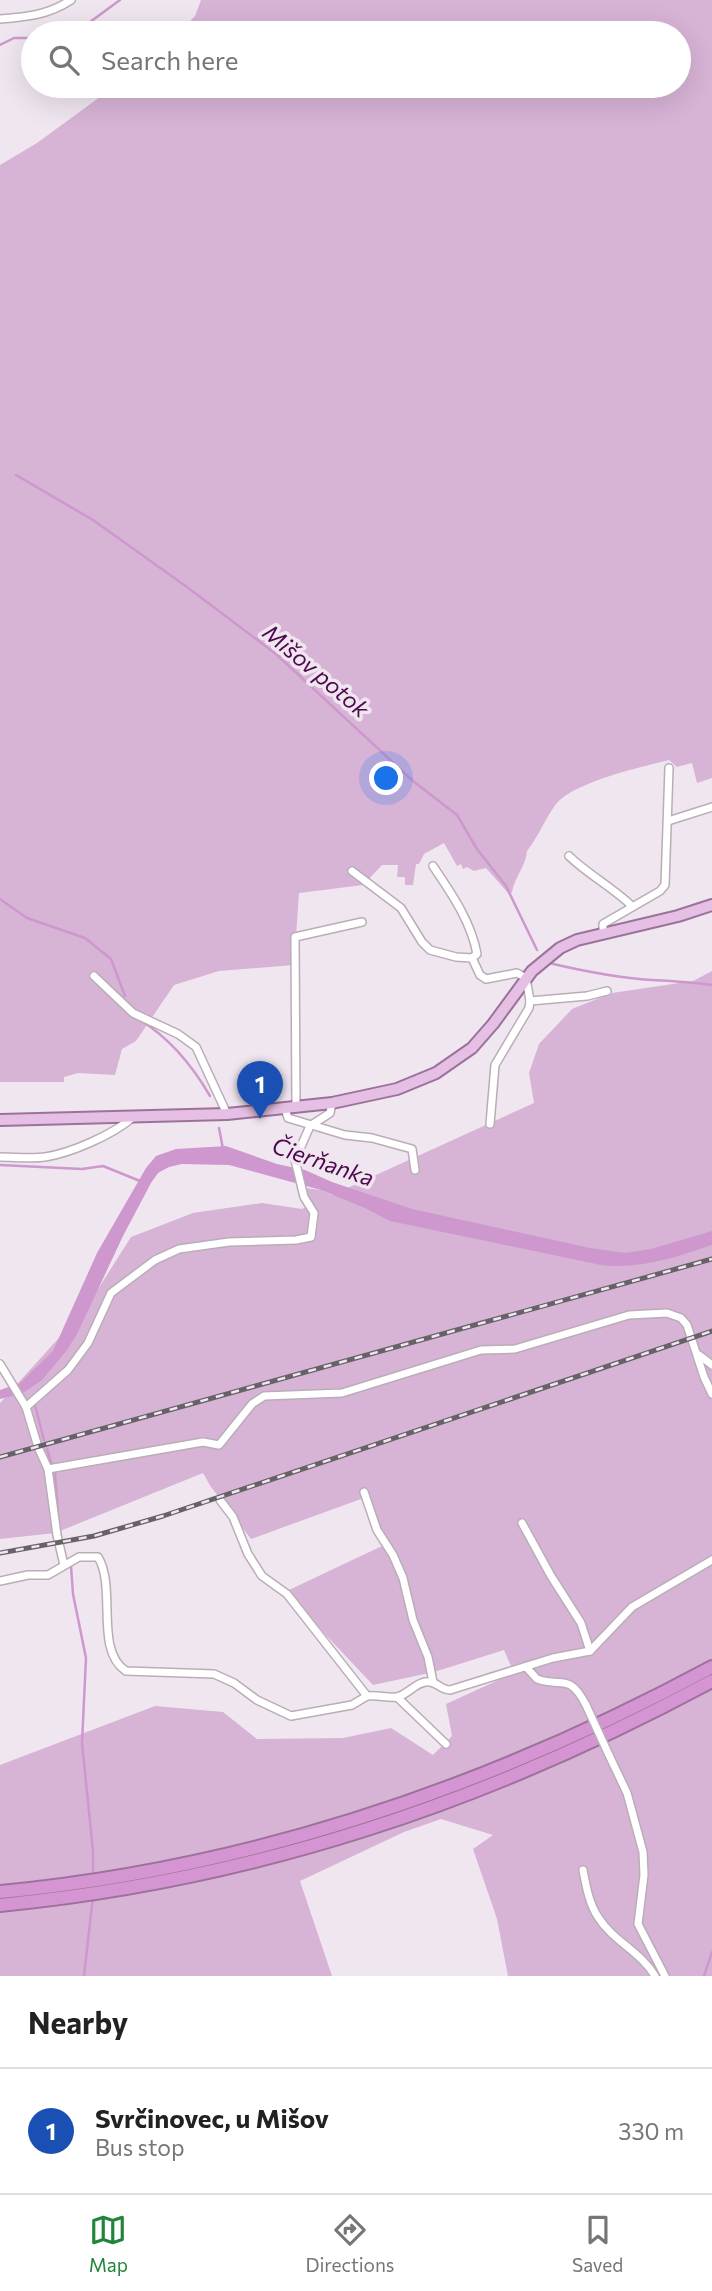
<!DOCTYPE html>
<meta charset="utf-8">
<style>
:root{--surface:#fff;--page:#f6f6f6;--text:#222;--muted:#767676;--line:#e0e0e0;--accent:#218539}
body{margin:0;font-family:Commissioner,sans-serif;background:var(--page);color:var(--text)}
.you{position:absolute;left:387px;top:779px;width:24px;height:24px;margin:-18px;border:5px solid #fff;border-radius:50%;background:#1a73e8;box-shadow:0 0 0 10px #1a73e833}
.badge{display:grid;place-items:center;width:46px;height:46px;border-radius:50%;background:var(--accent);color:#fff;font-size:23px;font-weight:700}
.pin{position:absolute;translate:-50% -58px;filter:drop-shadow(0 2px 4px #0008)}
.pin::after{content:'';position:absolute;top:37px;width:24px;height:21px;background:inherit;clip-path:polygon(0 0,100% 0,50% 100%)}
.list{margin:0;padding:0;list-style:none}
h2{display:flex;justify-content:space-between;align-items:center;height:91px;margin:0;padding:0 28px;font-size:30px}
h2 small{font-size:23px;font-weight:400;color:var(--muted)}
.list li{display:grid;grid-template-columns:46px 1fr auto;gap:21px;align-items:center;box-sizing:border-box;height:126px;padding:0 28px;border-top:2px solid var(--line)}
.list b{display:block;font-size:26px;white-space:nowrap}
.list p{margin:0;font-size:23px;white-space:nowrap;color:var(--muted)}
.list em{font-size:23px;font-style:normal;color:var(--muted)}
.icon{flex:none;width:38px;height:38px;fill:none;stroke:currentColor;stroke-width:2;stroke-linecap:round;stroke-linejoin:round}
.map{position:relative;flex:none;width:712px;height:1976px;overflow:hidden}
.search{position:absolute;background:var(--surface);box-shadow:0 7px 28px #0002;left:21px;right:21px;top:21px;height:77px;display:flex;align-items:center;gap:18px;box-sizing:border-box;padding:0 24px;border-radius:38px;color:var(--muted);font-size:26px}
.sheet{height:217px;background:var(--surface)}
nav{display:flex;justify-content:space-around;align-items:center;box-sizing:border-box;height:98px;border-top:2px solid var(--line);background:var(--surface);font-size:19px;color:var(--muted)}
nav a{display:grid;justify-items:center;gap:4px}
nav .on{color:var(--accent)}
.map>svg:first-child{display:block}
.green{fill:#d7b3d6}
.water{fill:#ce97cd}
.lines{fill:none;stroke-linecap:round;stroke-linejoin:round}
.stream{stroke:#ce97cd;stroke-width:2.5}
.minor-casing{stroke:#b9aeb8;stroke-width:10}
.primary-casing{stroke:#9c729b;stroke-width:14}
.motorway-casing{stroke:#9c729b;stroke-width:16}
.minor{stroke:#fff;stroke-width:7}
.primary{stroke:#e5bfe4;stroke-width:10}
.motorway{stroke:#d495d2;stroke-width:12}
.rail-casing{stroke:#676267;stroke-width:5}
.rail{stroke:#f0e6f0;stroke-width:2.5;stroke-dasharray:8;stroke-linecap:butt}
.minor-bridge-casing{stroke:#b9aeb8;stroke-width:10;stroke-linecap:butt}
.minor-bridge{stroke:#fff;stroke-width:7}
.labels{text-anchor:middle;stroke-width:7;stroke-linejoin:round;paint-order:stroke}
.water-label{font-size:23px;font-style:italic;fill:#4d084e;stroke:#f0e6f0}
</style>
<div class="map">
<svg width="712" height="1976" viewBox="0 0 712 1976">
<rect width="100%" height="100%" fill="#f0e6f0"/>
<!-- green -->
<g class="green">
<path d="M201,0H712V778L697,783L692,763L677,767L669,760C641,767 574,782 556,804C545,819 538,837 527,851C526,866 515,876 512,892L509,894L486,868L474,871L467,867L463,869L461,864L457,866L444,843L424,854L419,864H416L413,885H405V877H397L398,865H382L363,885L299,893L294,965L219,971L174,985L136,1041L122,1049L115,1075L78,1073L64,1077V1082H0V165L37,143L115,86H679V33H179L195,16Z"/>
<polygon points="712,971 712,1976 508,1976 497,1919 473,1849 493,1835 441,1819 404,1832 300,1881 332,1976 0,1976 0,1765 155,1706 223,1712 257,1739 343,1738 391,1728 433,1755 452,1736 446,1704 514,1673 504,1650 434,1672 373,1685 324,1633 289,1590 382,1546 361,1499 251,1539 211,1487 203,1473 55,1533 0,1539 0,1403 86,1308 131,1237 193,1213 262,1203 302,1209 311,1204 305,1188 321,1190 332,1195 534,1103 529,1073 539,1044 572,1009 612,993 693,981"/>
</g>
<!-- water -->
<path class="water" d="M226,1146L277,1164L305,1170L332,1182L412,1209L590,1248L625,1253L651,1249L712,1231V1245C677,1257 638,1270 601,1265L390,1221L365,1208L321,1190L229,1165L182,1164L169,1167L158,1173L151,1183L123,1236L77,1334L67,1350L42,1380L23,1393L0,1399V1390L20,1383L53,1351L97,1253L146,1168L156,1156L176,1149Z"/>
<g class="lines">
<!-- stream -->
<g class="stream">
<polyline points="75,33 120,0"/>
<polyline points="0,45 14,38 33,38"/>
<polyline points="16,475 93,520 187,587 276,654 413,781 457,815 477,849 506,886 537,950"/>
<polyline points="0,899 27,918 85,938 111,959 125,996"/>
<path d="M549,963C583,971 618,978 652,980C672,981 692,982 712,985"/>
<path d="M140,1020C171,1039 192,1065 210,1096"/>
<polyline points="219,1128 223,1149"/>
<polyline points="0,1165 82,1169 103,1166 140,1181"/>
<polyline points="35,1405 44,1440"/>
<polyline points="47,1449 52,1465"/>
<polyline points="55,1473 58,1515"/>
<polyline points="71,1566 73,1594 86,1658 82,1743 93,1851 93,1875"/>
<polyline points="84,1976 93,1896"/>
<polyline points="704,1976 712,1952"/>
</g>
<defs>
<g id="minor">
<path d="M0,19C27,17 48,15 71,0"/>
<polyline points="668,821 712,807"/>
<path d="M569,856C589,875 612,887 632,906"/>
<path d="M433,866C451,893 471,921 477,954L472,958"/>
<polyline points="352,871 401,908 422,942 430,950 456,957 472,958 480,975 486,979 517,973 526,978 530,1001 529,1008 495,1065 490,1124"/>
<polyline points="603,934 603,924 660,891 665,885 669,768"/>
<polyline points="94,976 133,1013 178,1034 196,1047 227,1114"/>
<polyline points="530,1001 587,996 607,991"/>
<polyline points="296,1108 295,937 362,922"/>
<polyline points="285,1109 288,1118 345,1135 372,1138 412,1149 415,1170"/>
<path d="M0,1157C14,1157 31,1159 45,1157C71,1153 112,1135 132,1118"/>
<polyline points="699,1355 712,1365"/>
<polyline points="0,1364 26,1407 38,1447 48,1469 57,1535 64,1565"/>
<polyline points="26,1407 68,1370 88,1343 111,1293 155,1260 179,1249 229,1242 296,1240 311,1237 314,1213 304,1197 295,1160 310,1126 330,1113 332,1103"/>
<polyline points="48,1469 203,1442 219,1445 252,1404 264,1396 342,1393 481,1350 515,1349 629,1315 667,1313 681,1318 687,1325 704,1377 712,1394"/>
<polyline points="364,1492 377,1530 393,1555 403,1578 413,1620 428,1657 433,1682"/>
<path d="M220,1500L233,1517L248,1554L262,1576L287,1594L367,1696C378,1694 392,1700 400,1696C410,1692 419,1680 430,1682C438,1683 441,1690 450,1690L553,1658L590,1651L632,1607L712,1560"/>
<polyline points="522,1523 551,1576 581,1623 590,1651"/>
<path d="M0,1581L28,1575H48L79,1557H98C117,1588 94,1650 126,1671L214,1674L234,1683L257,1700L291,1716L352,1705L367,1696"/>
<path d="M526,1667L537,1679C562,1688 569,1672 586,1705"/>
<polyline points="398,1698 446,1744"/>
<polyline points="608,1753 627,1793 643,1852 644,1875 638,1924 665,1976"/>
<path d="M583,1870C586,1886 589,1903 598,1917C613,1941 641,1952 655,1976"/>
</g>
<polyline id="primary" points="0,1120 227,1114 332,1103 397,1089 436,1073 472,1048 493,1024 532,971 560,948 577,940 678,916 712,905"/>
<g id="motorway">
<path d="M0,1892C254,1868 489,1787 712,1667"/>
<path d="M0,1905C256,1880 487,1802 712,1681"/>
</g>
</defs>
<!-- minor casing -->
<use href="#minor" class="minor-casing"/>
<!-- primary casing -->
<use href="#primary" class="primary-casing"/>
<!-- motorway casing -->
<use href="#motorway" class="motorway-casing"/>
<!-- minor -->
<use href="#minor" class="minor"/>
<!-- primary -->
<use href="#primary" class="primary"/>
<!-- motorway -->
<use href="#motorway" class="motorway"/>
<defs>
<g id="rail">
<polyline points="0,1457 712,1259"/>
<polyline points="0,1553 94,1536 163,1516 712,1331"/>
</g>
</defs>
<!-- rail casing -->
<use href="#rail" class="rail-casing"/>
<!-- rail -->
<use href="#rail" class="rail"/>
<defs>
<polyline id="minor-bridge" points="586,1705 608,1753"/>
</defs>
<!-- minor-bridge casing -->
<use href="#minor-bridge" class="minor-bridge-casing"/>
<!-- minor-bridge -->
<use href="#minor-bridge" class="minor-bridge"/>
</g>
<g class="labels">
<!-- water labels -->
<g class="water-label">
<text transform="translate(316 671) rotate(40)" y="8">Mišov potok</text>
<text transform="translate(323 1162) rotate(19)" y="8">Čierňanka</text>
</g>
</g>
</svg>
<div class="you"></div>
<div class="pin badge" style="left:260px;top:1119px;background:#1a4fb4">1</div>
<div class="search"><svg class="icon" aria-label="search" viewBox="0 0 24 24"><circle cx="10" cy="10" r="6"/><path d="M15 15l6 6"/></svg>Search here</div>
</div>
<section class="sheet">
<h2>Nearby<small></small></h2>
<ul class="list">
<li><span class="badge" style="background:#1a4fb4">1</span><div><b>Svrčinovec, u Mišov</b><p>Bus stop</p></div><em>330 m</em></li>
</ul>
</section>
<nav>
<a class="on"><svg class="icon" aria-label="map" viewBox="0 0 24 24"><path d="M3 6l6-2 6 2 6-2v14l-6 2-6-2-6 2zM9 4v14M15 6v14"/></svg>Map</a>
<a><svg class="icon" aria-label="directions" viewBox="0 0 24 24"><path d="M12 3l9 9-9 9-9-9zM9 14v-3h6M13 9l2 2-2 2"/></svg>Directions</a>
<a><svg class="icon" aria-label="saved" viewBox="0 0 24 24"><path d="M7 4h10v16l-5-4-5 4z"/></svg>Saved</a>
</nav>
